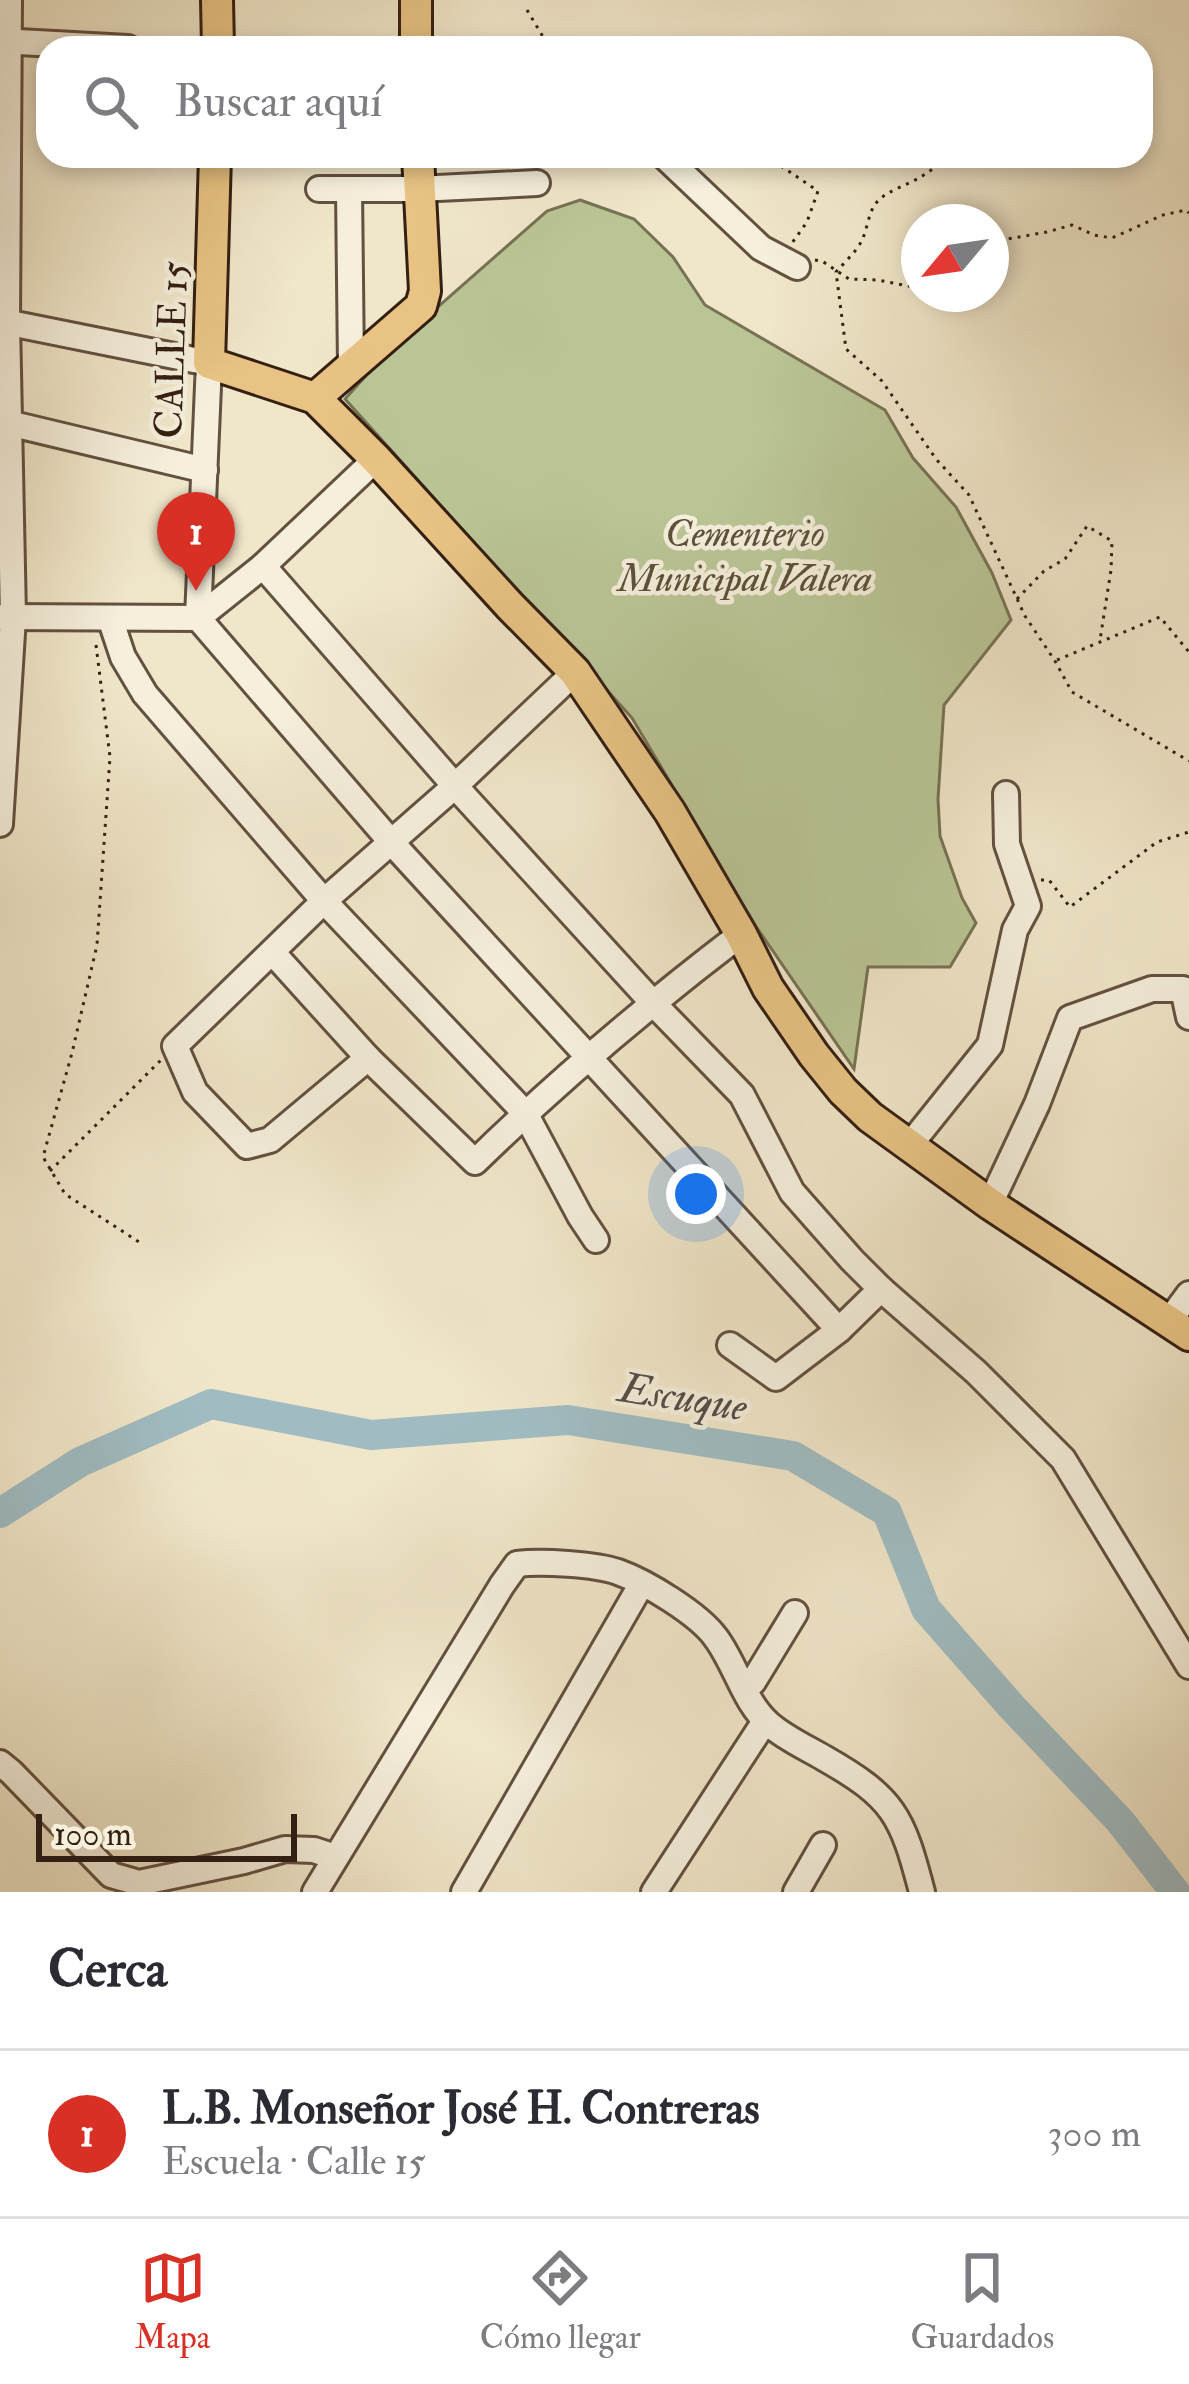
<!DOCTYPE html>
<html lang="es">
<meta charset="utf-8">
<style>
:root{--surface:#fff;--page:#f2f2f3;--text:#2b2b33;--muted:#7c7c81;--line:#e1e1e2;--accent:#d93025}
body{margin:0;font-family:"IM FELL Double Pica",serif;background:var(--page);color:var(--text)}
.compass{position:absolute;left:901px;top:204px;width:108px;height:108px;border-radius:50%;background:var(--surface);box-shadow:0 6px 18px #0003;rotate:241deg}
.scale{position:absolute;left:36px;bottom:30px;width:261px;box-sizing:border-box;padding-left:12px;border:6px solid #341f13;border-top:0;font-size:33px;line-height:42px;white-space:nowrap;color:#341f13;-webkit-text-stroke:9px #f5efdc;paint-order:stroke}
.you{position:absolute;left:696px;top:1194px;width:42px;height:42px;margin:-30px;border:9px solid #fff;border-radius:50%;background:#1a73e8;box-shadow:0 0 0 18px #1a73e833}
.badge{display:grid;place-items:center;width:78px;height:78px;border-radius:50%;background:var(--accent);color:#fff;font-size:39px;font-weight:700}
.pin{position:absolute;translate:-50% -99px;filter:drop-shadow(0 3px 6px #0008)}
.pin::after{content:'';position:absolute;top:63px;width:42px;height:36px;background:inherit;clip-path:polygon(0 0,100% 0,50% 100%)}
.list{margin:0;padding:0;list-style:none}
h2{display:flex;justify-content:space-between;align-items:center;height:156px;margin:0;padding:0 48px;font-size:51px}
h2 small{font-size:39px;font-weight:400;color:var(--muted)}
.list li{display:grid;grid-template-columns:78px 1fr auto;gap:36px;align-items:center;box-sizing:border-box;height:168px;padding:0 48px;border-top:3px solid var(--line)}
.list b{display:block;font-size:45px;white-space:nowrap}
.list p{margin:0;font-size:39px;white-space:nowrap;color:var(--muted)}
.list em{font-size:39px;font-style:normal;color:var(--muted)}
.icon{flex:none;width:66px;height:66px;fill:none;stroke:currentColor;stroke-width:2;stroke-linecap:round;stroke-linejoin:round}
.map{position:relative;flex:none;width:1189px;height:1892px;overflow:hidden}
.search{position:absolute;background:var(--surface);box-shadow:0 6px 18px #0003;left:36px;right:36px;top:36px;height:132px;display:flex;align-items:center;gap:30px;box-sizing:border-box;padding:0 42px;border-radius:36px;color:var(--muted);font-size:45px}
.sheet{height:324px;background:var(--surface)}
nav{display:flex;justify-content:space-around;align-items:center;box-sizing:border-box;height:168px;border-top:3px solid var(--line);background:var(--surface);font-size:33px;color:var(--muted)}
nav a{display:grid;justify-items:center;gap:6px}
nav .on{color:var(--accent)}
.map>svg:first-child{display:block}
.green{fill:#bac596;stroke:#777254;stroke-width:3}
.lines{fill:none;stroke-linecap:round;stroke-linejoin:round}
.river{stroke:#a0bcc2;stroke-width:30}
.minor-casing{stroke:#635140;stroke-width:30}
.major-casing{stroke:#341f13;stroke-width:36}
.path{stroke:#341f13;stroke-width:3;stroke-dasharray:3 6;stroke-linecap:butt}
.minor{stroke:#f5efdc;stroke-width:24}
.major{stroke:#e8c384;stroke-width:30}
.labels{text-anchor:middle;stroke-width:9;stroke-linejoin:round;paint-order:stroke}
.street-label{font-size:39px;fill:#341f13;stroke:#f5efdc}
.park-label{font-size:39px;font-style:italic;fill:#5c513a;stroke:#f5efdc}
.water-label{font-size:42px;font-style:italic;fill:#544e48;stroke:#f5efdc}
</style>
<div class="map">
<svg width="1189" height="1892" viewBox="0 0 1189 1892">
<rect width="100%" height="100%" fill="#f0e6c9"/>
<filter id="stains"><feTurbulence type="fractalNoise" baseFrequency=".00167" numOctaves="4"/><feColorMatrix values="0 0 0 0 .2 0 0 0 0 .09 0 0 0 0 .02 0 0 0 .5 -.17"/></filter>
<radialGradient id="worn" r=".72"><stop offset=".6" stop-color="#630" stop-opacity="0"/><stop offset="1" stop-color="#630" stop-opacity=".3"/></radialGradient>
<!-- green -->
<polygon class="green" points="580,200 634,219 673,257 705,305 885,410 913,458 956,507 992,573 1011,620 944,705 938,799 940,836 962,898 976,923 950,967 868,967 854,1069 755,925 632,718 345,399 391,348 547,211"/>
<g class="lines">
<!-- river -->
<polyline class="river" points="0,1513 80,1462 211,1404 371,1435 568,1420 793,1456 887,1512 926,1609 1011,1706 1120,1821 1175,1892"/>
<defs>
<g id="minor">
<polyline points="0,41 128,48"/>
<polyline points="664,156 761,248 797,267"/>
<polyline points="319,189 418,189 537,183"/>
<polyline points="349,190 351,367"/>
<polyline points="0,321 209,363 198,618"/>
<polyline points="0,421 205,470"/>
<polyline points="263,566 455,786 652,1002 742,1095 792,1192 852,1260 881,1289 976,1372 1063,1459 1189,1666"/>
<polyline points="2,617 198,618"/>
<polyline points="110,618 123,657 145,694 324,901 525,1113 580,1216 596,1240"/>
<polyline points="198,618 392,843 839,1330"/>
<polyline points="198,618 263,566 376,459"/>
<polyline points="0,824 13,617 7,322 9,0"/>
<path d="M273,953L368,1058L475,1162C559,1080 648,1005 741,934"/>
<polyline points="368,1058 270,1140 247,1146 195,1092 175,1046 324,901 455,786 575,672"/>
<polyline points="909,1146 990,1045 1015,930 1028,906 1007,844 1006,794"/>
<polyline points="990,1204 1037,1104 1070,1018 1152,989 1183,989 1189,1017"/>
<polyline points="1169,1321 1189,1294"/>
<polyline points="730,1345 776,1378 839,1330 881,1289"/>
<polyline points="745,1688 753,1682 795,1613"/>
<polyline points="0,1763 11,1772 111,1875 139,1883 244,1861 285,1849 314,1850 335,1857"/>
<path d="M315,1892L502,1585L517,1564C541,1561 595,1564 618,1572C646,1582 699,1614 716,1638C736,1665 744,1702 769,1724C785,1738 805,1747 824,1758C894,1798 902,1815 922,1892"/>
<polyline points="464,1892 641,1585"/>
<polyline points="654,1892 765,1721"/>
<polyline points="796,1892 823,1845"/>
</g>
<g id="major">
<polyline points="217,0 218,48"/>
<polyline points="416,0 416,48"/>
<polyline points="215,156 209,363 315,398 376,459 510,606 575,672 670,812 741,934 768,988 814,1055 843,1091 870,1117 990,1204 1189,1335"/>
<polyline points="315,398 421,306 425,291 418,156"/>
</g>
</defs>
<!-- minor casing -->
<use href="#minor" class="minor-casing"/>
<!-- major casing -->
<use href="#major" class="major-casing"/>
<!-- path -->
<g class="path">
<polyline points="527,10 545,40 557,48"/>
<polyline points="766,156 818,191 807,222 792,243"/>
<path d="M944,156C925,185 887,185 874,206C868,216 867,231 861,242C855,253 844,263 836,272L846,349L882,381L936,459L969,495L1025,616L1055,661L1072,692L1189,761"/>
<polyline points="991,242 1047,232 1072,225 1094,235 1112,238 1163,215 1186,210 1189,213"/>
<polyline points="815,260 822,261 849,279 878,280 908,286 919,284"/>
<polyline points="1017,599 1044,571 1065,559 1087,526 1112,541 1111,570 1100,640"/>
<polyline points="96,645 110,757 97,945 72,1053 43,1157 65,1194 139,1242"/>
<polyline points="1057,660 1160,617 1189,652"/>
<polyline points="1041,880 1049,880 1070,907 1157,842 1189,832"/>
<polyline points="50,1171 161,1060"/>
</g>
<!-- minor -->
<use href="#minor" class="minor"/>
<!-- major -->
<use href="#major" class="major"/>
</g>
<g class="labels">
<!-- street labels -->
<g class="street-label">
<text transform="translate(170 350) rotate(-88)" y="14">CALLE 15</text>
</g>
<!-- park labels -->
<g class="park-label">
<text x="745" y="546">Cementerio<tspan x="745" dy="45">Municipal Valera</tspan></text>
</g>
<!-- water labels -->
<g class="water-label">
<text transform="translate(683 1396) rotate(9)" y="15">Escuque</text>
</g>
</g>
<rect width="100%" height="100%" filter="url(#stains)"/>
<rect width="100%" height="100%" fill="url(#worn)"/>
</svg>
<svg class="compass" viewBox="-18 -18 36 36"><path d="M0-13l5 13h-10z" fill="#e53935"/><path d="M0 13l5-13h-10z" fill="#7c7c81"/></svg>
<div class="scale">100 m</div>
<div class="you"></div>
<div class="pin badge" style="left:196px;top:591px">1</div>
<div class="search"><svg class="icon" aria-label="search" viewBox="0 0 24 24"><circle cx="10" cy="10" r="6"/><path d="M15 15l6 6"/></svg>Buscar aquí</div>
</div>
<section class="sheet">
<h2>Cerca<small></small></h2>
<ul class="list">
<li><span class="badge">1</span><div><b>L.B. Monseñor José H. Contreras</b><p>Escuela · Calle 15</p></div><em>300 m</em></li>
</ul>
</section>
<nav>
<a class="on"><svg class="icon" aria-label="map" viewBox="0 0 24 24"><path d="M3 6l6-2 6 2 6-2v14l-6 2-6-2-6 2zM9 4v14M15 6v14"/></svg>Mapa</a>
<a><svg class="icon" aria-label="directions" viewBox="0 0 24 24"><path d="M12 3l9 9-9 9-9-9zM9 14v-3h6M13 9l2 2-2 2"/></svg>Cómo llegar</a>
<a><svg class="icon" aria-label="saved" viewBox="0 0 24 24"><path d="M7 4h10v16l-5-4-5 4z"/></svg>Guardados</a>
</nav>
